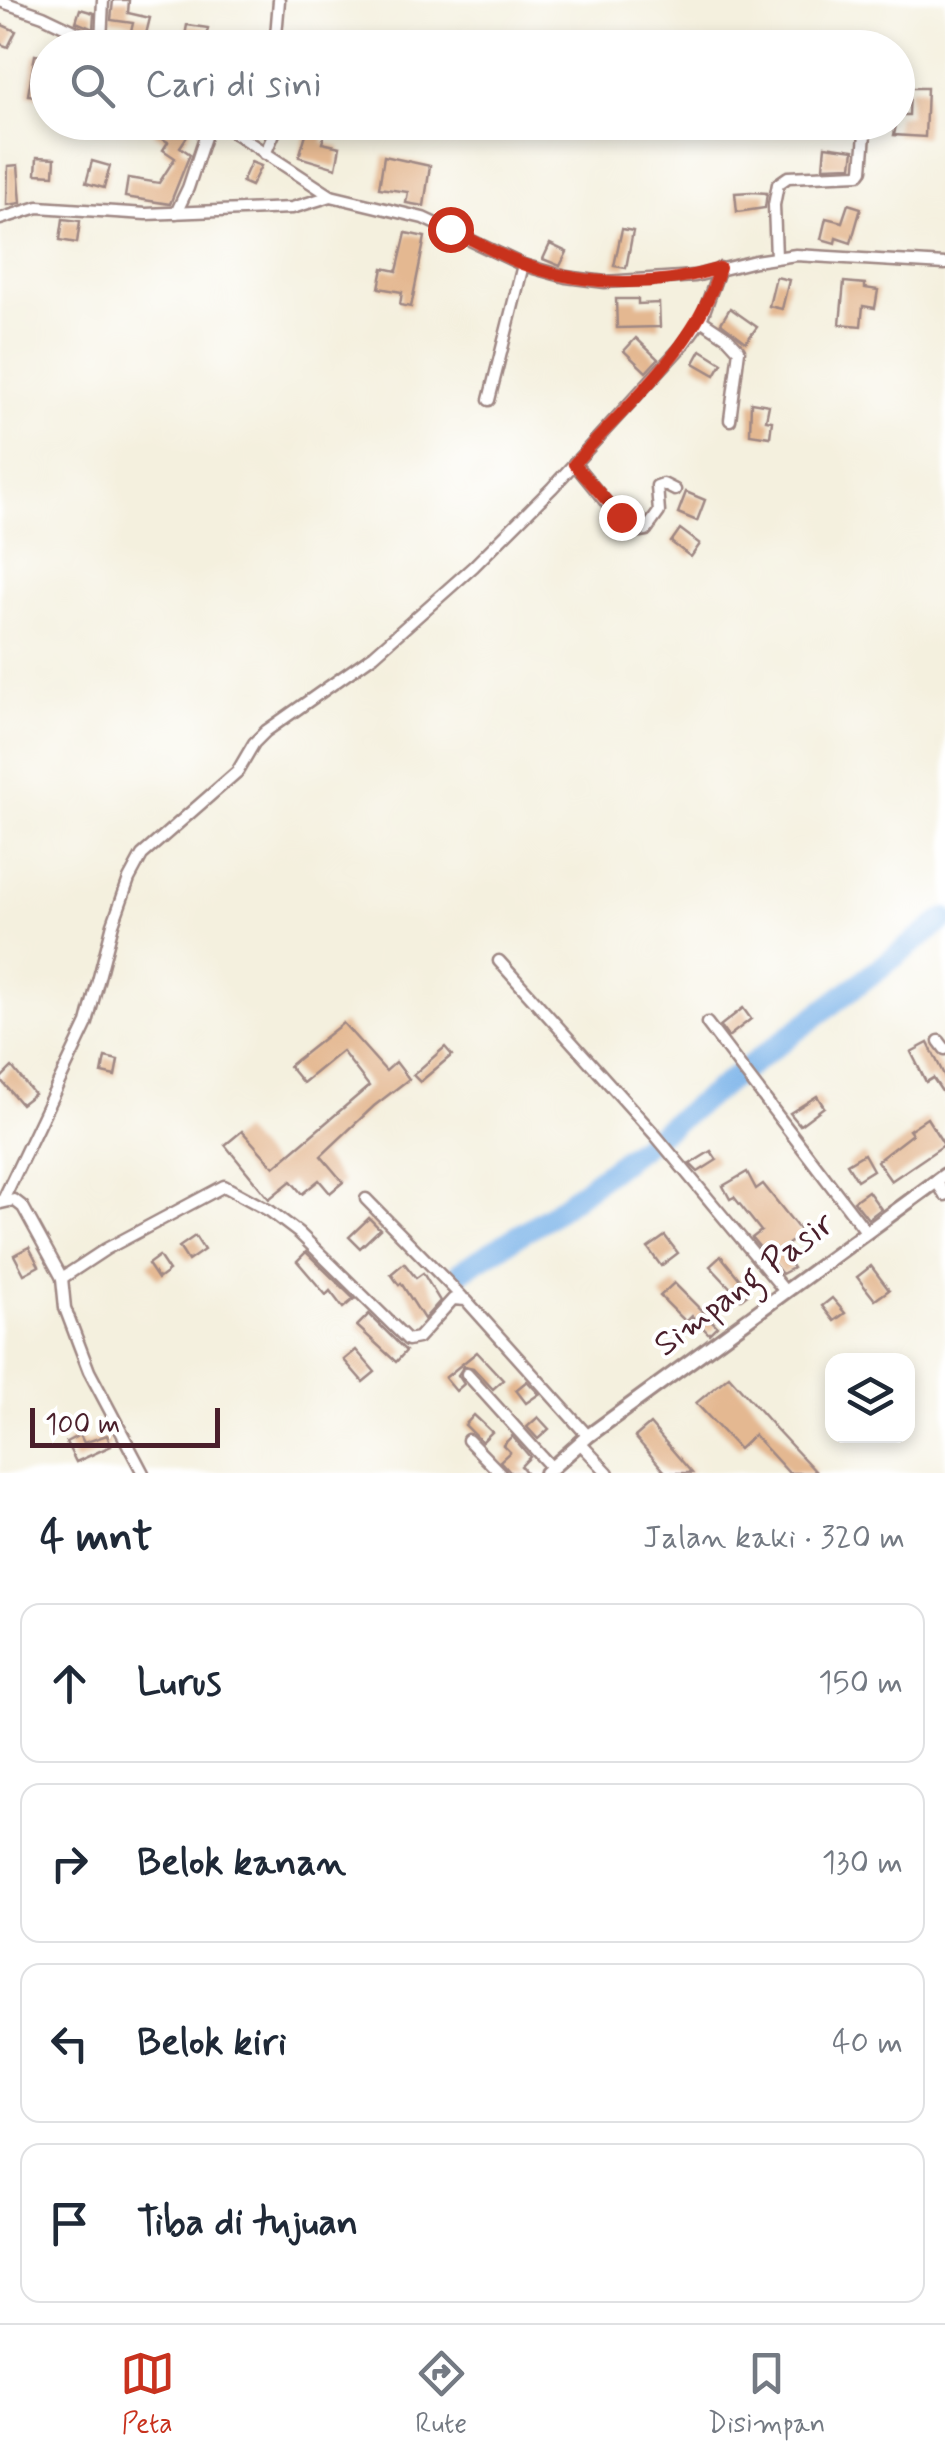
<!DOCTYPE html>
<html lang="id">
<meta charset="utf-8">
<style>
:root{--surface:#fff;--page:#f2f2f3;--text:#1f2937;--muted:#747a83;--line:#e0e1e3;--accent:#c8321e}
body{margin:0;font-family:Mynerve,sans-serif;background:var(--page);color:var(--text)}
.controls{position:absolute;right:30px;bottom:30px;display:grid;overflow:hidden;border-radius:20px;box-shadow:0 5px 15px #0003}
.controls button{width:90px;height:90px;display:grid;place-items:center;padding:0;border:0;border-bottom:2px solid var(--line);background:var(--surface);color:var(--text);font:50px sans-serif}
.scale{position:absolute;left:30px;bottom:25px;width:190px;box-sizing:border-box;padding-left:10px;border:5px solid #4a1f2b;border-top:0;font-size:28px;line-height:35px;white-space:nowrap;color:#4a1f2b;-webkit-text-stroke:8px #fff;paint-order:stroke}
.stop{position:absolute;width:30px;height:30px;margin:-22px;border:8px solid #c8321e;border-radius:50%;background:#fff}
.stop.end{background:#c8321e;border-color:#fff;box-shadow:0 2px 10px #0008}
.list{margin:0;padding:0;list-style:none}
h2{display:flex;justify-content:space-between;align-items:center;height:130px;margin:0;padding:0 40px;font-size:42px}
h2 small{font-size:32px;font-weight:400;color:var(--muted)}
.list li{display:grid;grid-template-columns:65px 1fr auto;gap:30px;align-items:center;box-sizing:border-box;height:160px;margin:0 20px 20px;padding:0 20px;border:2px solid var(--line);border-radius:20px}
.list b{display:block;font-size:38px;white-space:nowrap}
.list em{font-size:32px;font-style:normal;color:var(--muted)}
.icon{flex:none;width:55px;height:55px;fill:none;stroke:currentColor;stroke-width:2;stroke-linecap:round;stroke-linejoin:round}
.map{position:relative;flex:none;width:945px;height:1473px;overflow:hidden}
.search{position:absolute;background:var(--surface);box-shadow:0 5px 15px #0003;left:30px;right:30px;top:30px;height:110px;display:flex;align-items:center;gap:25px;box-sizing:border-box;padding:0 35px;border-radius:55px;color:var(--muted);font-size:38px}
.sheet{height:850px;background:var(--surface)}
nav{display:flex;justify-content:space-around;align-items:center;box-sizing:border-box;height:140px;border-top:2px solid var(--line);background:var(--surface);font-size:28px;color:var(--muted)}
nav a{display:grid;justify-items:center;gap:5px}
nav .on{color:var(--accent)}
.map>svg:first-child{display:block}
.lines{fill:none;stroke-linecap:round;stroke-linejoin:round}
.river{stroke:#77b1e8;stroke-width:22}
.building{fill:#e4b891}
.minor-casing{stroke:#9f8884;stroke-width:15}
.tertiary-casing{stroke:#9f8884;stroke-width:18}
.minor{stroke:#fff;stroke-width:10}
.tertiary{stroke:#fff;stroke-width:12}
.route{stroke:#c8321e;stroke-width:12}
.labels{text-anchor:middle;stroke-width:8;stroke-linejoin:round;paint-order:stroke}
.street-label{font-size:35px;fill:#4a1f2b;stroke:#fff}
</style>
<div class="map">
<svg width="945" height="1473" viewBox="0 0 945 1473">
<rect width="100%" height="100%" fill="#fff"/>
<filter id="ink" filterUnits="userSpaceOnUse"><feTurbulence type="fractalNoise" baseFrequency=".01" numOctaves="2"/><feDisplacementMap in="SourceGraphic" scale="20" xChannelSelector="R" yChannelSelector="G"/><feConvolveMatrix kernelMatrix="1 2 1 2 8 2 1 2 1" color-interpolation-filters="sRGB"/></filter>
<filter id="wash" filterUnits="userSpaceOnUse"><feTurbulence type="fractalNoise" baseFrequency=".0048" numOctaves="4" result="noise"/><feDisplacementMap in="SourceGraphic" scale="40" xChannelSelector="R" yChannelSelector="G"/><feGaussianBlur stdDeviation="2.25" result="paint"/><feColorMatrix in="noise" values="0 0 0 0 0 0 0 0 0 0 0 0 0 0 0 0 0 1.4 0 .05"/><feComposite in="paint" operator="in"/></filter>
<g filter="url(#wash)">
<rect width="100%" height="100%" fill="#f4f0de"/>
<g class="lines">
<!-- river -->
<polyline class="river" points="461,1271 548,1217 945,919"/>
</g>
<g id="blocks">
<!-- building -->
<g class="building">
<polygon points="113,0 129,0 128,13 150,18 146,34 185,36 187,25 208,28 204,48 155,48 129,41 133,23 111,20"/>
<polygon points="80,9 94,13 93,29 76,22"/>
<polygon points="0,24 16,31 8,47 0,44"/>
<polygon points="35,55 48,57 44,97 28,95"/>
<polygon points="910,88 927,88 925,137 894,135 898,115 909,115"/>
<polygon points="160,122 181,122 192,129 180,147 190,154 170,204 125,197 128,178 159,183 175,158 163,150 168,142 154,134"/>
<polygon points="309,124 326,129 322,143 340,147 336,168 299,157"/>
<polygon points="825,146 854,150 852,166 823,167"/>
<polygon points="384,156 430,166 424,206 406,203 408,192 379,188"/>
<polygon points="37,157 55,158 54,175 36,174"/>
<polygon points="92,161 110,166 104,188 86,183"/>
<polygon points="251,162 261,166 251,186 242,182"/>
<polygon points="18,165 21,203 7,205 8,166"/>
<polygon points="751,192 767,193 765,208 737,212 735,193"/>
<polygon points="848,204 861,208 851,243 836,238 835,243 821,239 826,218 842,222"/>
<polygon points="63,219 80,221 77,243 60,240"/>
<polygon points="622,229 633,231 626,268 614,266"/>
<polygon points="406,233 425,237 411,307 400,305 402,292 379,288 383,268 397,271"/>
<polygon points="550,244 567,252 560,266 543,259"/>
<polygon points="776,277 789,280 782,309 769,306"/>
<polygon points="844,282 865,284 865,288 878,290 875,308 863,306 861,326 840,324"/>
<polygon points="616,299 638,299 638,304 659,303 660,327 617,328"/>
<polygon points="730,308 757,327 746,342 721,323"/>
<polygon points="636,338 658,359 646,372 624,351"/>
<polygon points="701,350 722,363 715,375 694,363"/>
<polygon points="751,402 769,405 766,420 772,421 770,437 750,434"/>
<polygon points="686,492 705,500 697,521 678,513"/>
<polygon points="680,529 700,544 691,557 671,542"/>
<polygon points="743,1008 751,1019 728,1037 720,1026"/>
<polygon points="343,1023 386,1071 396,1062 409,1079 374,1106 321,1156 343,1182 330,1193 319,1180 302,1194 291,1181 269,1199 225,1145 242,1131 274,1167 369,1086 342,1051 303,1083 289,1066"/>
<polygon points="928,1043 945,1077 945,1096 933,1078 926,1082 911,1052"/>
<polygon points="445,1047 452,1055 420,1082 413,1075"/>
<polygon points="105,1057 118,1060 115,1076 102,1073"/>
<polygon points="12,1067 34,1094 21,1104 0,1079"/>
<polygon points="817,1096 824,1107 800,1125 790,1113"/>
<polygon points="927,1118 944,1145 891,1181 877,1161 912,1134 909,1130"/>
<polygon points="711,1151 717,1160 698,1172 690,1164"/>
<polygon points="864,1154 873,1170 857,1180 847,1164"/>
<polygon points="747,1172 756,1189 763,1184 802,1233 781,1250 793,1268 782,1274 752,1238 761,1231 734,1197 730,1199 723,1186"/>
<polygon points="868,1191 881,1209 868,1219 854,1201"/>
<polygon points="369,1218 380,1229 360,1248 349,1237"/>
<polygon points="195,1236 204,1250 188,1261 179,1247"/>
<polygon points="665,1236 678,1253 661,1266 648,1248"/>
<polygon points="29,1247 39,1266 24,1274 14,1255"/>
<polygon points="306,1252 354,1299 343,1308 330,1291 326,1295 297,1261"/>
<polygon points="159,1256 169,1271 158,1279 148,1264"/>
<polygon points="721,1256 750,1292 741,1299 710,1266"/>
<polygon points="404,1263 416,1278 423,1273 440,1301 424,1319 401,1283 399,1285 391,1274"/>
<polygon points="871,1266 889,1290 875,1300 857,1277"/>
<polygon points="674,1283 717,1326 709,1334 692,1316 686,1322 660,1296"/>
<polygon points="832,1298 845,1313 834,1321 822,1306"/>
<polygon points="369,1314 406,1351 396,1362 357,1326"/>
<polygon points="356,1350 375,1372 363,1382 344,1360"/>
<polygon points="477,1352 503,1380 493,1389 473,1368 464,1366 458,1375 464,1384 456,1391 445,1378"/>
<polygon points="729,1376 776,1429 817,1473 789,1473 754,1435 739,1449 696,1403"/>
<polygon points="527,1381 539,1394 526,1403 516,1390"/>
<polygon points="474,1415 492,1432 482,1442 465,1425"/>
<polygon points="538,1417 549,1429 538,1439 527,1427"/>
<polygon points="650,1424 692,1473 666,1473 635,1437"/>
<polygon points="80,1435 84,1443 107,1435 111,1446 76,1462 66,1442"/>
<polygon points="512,1436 530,1457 521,1466 527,1473 511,1473 500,1461 510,1452 503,1445"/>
</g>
</g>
</g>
<g filter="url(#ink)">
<use href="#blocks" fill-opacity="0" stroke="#9f8884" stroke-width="2.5"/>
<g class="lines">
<defs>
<g id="minor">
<polyline points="0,1 43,16 110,48"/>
<polyline points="101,42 103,0"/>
<polyline points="275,48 279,0"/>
<polyline points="218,122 331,196 423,218 523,265 566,277 605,282 695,276 755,261 796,255 945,264"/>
<polyline points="265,154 279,122"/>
<polyline points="176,213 188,188 210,122"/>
<polyline points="0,219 38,207 146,214 292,208 331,196"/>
<polyline points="776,257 774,205 778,184 788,177 859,174 862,170 866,122"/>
<polyline points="701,320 728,338 739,350 730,420"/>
<polyline points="489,400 523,265"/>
<polyline points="574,463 609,506 640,531 646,530 659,512 657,486 663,484 675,490"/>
<polyline points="499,961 656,1136 784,1290"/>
<polyline points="707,1023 865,1230"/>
<polyline points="939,1041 945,1049"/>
<polyline points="936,1181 945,1195"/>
<polyline points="366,1199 462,1297"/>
<polyline points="2,1202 87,1023 113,924 129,879 142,855 237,772 254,743 266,731 374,655 473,567 552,488 682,346 701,320 720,268"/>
<polyline points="1,1203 14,1200 23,1207 62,1278 65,1308 89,1371 143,1473"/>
<polyline points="62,1278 106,1249 224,1186 270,1211 299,1233 408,1340 418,1338 453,1299 466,1300 588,1436"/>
<polyline points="467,1374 552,1468"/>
<polyline points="468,1440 500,1473"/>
<polyline points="580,1443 608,1473"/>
</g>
<polyline id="tertiary" points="546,1473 588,1436 945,1175"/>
</defs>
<!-- minor casing -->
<use href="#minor" class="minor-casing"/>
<!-- tertiary casing -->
<use href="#tertiary" class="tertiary-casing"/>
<!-- minor -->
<use href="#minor" class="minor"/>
<!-- tertiary -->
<use href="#tertiary" class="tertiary"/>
</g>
</g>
<g class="lines" filter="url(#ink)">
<!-- route -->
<path class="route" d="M450,229C476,241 501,257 528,266C589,287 659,287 720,268C696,349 628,402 574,464L621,517"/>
</g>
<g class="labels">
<!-- street labels -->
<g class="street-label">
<text transform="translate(743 1283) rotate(-37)" y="12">Simpang Pasir</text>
</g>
</g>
</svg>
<div class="controls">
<button><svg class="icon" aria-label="layers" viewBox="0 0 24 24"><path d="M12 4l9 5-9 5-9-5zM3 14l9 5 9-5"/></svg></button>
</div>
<div class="scale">100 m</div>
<div class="stop" style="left:450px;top:229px"></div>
<div class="stop end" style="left:621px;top:517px"></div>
<div class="search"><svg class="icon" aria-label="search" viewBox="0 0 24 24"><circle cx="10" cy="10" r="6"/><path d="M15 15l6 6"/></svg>Cari di sini</div>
</div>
<section class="sheet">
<h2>4 mnt<small>Jalan kaki · 320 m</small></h2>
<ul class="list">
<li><svg class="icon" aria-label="ahead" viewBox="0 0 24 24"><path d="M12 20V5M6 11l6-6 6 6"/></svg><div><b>Lurus</b></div><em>150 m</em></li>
<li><svg class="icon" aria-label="right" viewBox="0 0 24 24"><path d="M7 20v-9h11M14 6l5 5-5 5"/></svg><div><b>Belok kanan</b></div><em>130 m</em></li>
<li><svg class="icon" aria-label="left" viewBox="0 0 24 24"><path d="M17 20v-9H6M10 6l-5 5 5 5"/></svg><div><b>Belok kiri</b></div><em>40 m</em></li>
<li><svg class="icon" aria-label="arrive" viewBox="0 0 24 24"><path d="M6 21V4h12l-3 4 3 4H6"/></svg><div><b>Tiba di tujuan</b></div></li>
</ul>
</section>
<nav>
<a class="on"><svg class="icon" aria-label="map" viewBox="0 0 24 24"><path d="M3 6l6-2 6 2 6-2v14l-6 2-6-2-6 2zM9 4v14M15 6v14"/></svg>Peta</a>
<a><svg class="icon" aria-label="directions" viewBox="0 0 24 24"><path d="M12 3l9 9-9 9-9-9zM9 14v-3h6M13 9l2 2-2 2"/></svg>Rute</a>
<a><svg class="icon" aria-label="saved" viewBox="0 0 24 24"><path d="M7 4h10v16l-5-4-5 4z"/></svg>Disimpan</a>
</nav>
